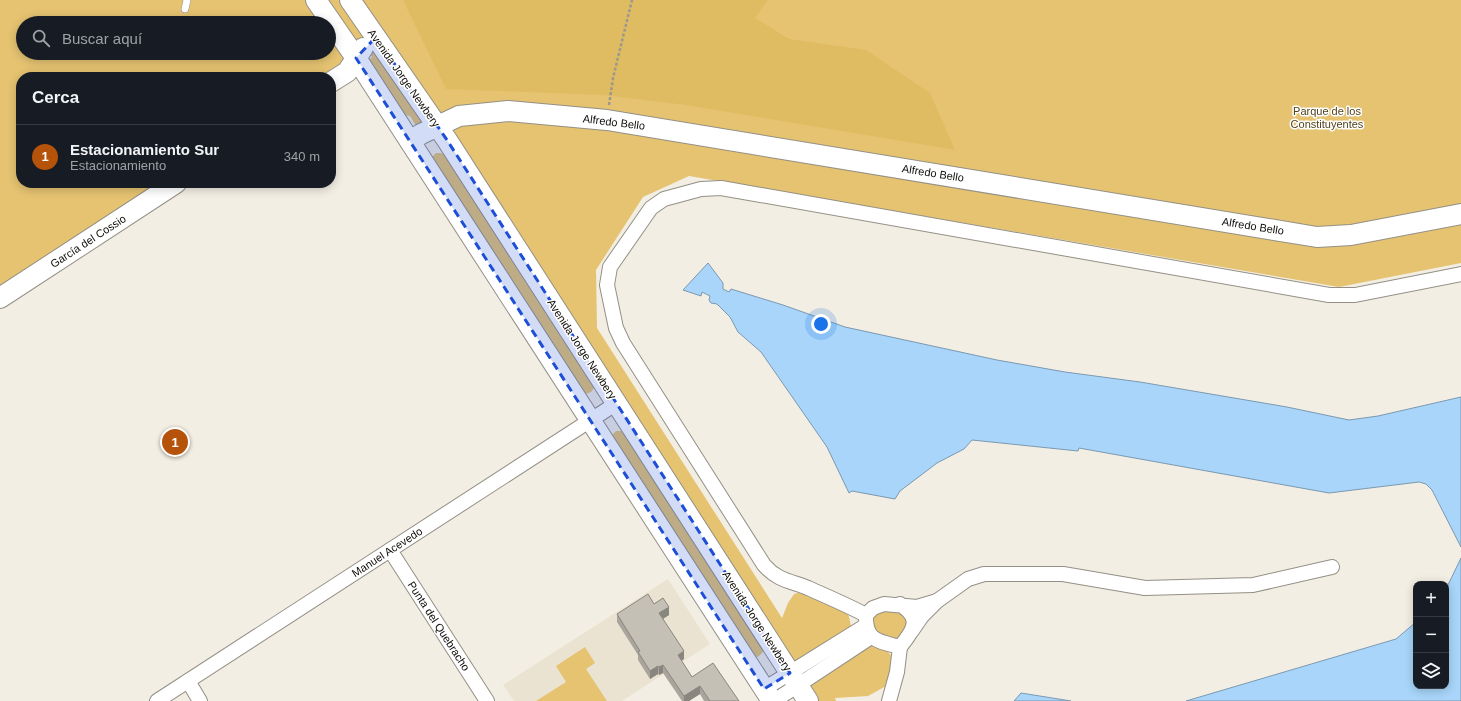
<!DOCTYPE html>
<html lang="es">
<meta charset="utf-8">
<style>
:root{--surface:#171b24;--page:#242831;--text:#f1f3f6;--muted:#9ea1a6;--line:#363941;--accent:#b45309}
body{margin:0;font-family:Helvetica,sans-serif;background:var(--page);color:var(--text)}
.controls{position:absolute;right:12px;bottom:12px;display:grid;overflow:hidden;border-radius:8px;box-shadow:0 2px 10px #0003}
.controls button{width:36px;height:36px;display:grid;place-items:center;padding:0;border:0;border-bottom:1px solid var(--line);background:var(--surface);color:var(--text);font:20px sans-serif}
.you{position:absolute;left:821px;top:324px;width:14px;height:14px;margin:-10px;border:3px solid #fff;border-radius:50%;background:#1a73e8;box-shadow:0 0 0 6px #1a73e833}
.badge{display:grid;place-items:center;width:26px;height:26px;border-radius:50%;background:var(--accent);color:#fff;font-size:13px;font-weight:700}
.pin{position:absolute;translate:-50% -50%;border:2px solid #fff;box-shadow:0 1px 4px #0006}
.list{margin:0;padding:0;list-style:none}
h2{display:flex;justify-content:space-between;align-items:center;height:52px;margin:0;padding:0 16px;font-size:17px}
h2 small{font-size:13px;font-weight:400;color:var(--muted)}
.list li{display:grid;grid-template-columns:26px 1fr auto;gap:12px;align-items:center;box-sizing:border-box;height:64px;padding:0 16px;border-top:1px solid var(--line)}
.list b{display:block;font-size:15px;white-space:nowrap}
.list p{margin:0;font-size:13px;white-space:nowrap;color:var(--muted)}
.list em{font-size:13px;font-style:normal;color:var(--muted)}
.icon{flex:none;width:22px;height:22px;fill:none;stroke:currentColor;stroke-width:2;stroke-linecap:round;stroke-linejoin:round}
.map{position:relative;flex:none;width:1461px;height:701px;overflow:hidden}
.search{position:absolute;background:var(--surface);box-shadow:0 2px 10px #0003;left:16px;top:16px;width:320px;height:44px;display:flex;align-items:center;gap:10px;box-sizing:border-box;padding:0 14px;border-radius:22px;color:var(--muted);font-size:15px}
.panel{position:absolute;background:var(--surface);box-shadow:0 2px 10px #0003;left:16px;top:72px;width:320px;height:116px;border-radius:16px}
.map>svg:first-child{display:block}
.built{fill:#ebe3d1}
.green{fill:#e5c371;fill-rule:evenodd}
.forest{fill:#dfbc62}
.water{fill:#a8d5f9;stroke:#7a99b1}
.lines{fill:none;stroke-linecap:round;stroke-linejoin:round}
.lane-casing{stroke:#949086;stroke-width:8}
.street-casing{stroke:#949086;stroke-width:16}
.secondary-casing{stroke:#949086;stroke-width:22}
.path{stroke:#9c988f;stroke-width:2.5;stroke-dasharray:3 2;stroke-linecap:butt}
.lane{stroke:#fff;stroke-width:7}
.street{stroke:#fff;stroke-width:14}
.secondary{stroke:#fff;stroke-width:20}
.wall{fill:#a9a59c}
.shaded-wall{fill:#89867f}
.building{fill:#c4c0b5;stroke:#89867f}
.marked{fill:#1d4ed8;fill-opacity:0.2;stroke:#1d4ed8;stroke-width:3;stroke-dasharray:8 5;stroke-linejoin:round}
.labels{text-anchor:middle;stroke-width:3;stroke-linejoin:round;paint-order:stroke}
.street-label{font-size:11px;fill:#0f0d09;stroke:#fff}
.park-label{font-size:11px;fill:#51421c;stroke:#fff}
</style>
<div class="map">
<svg width="1461" height="701" viewBox="0 0 1461 701">
<rect width="100%" height="100%" fill="#f3eee3"/>
<!-- built -->
<polygon class="built" points="668,579 710,644 622,701 514,701 503,685"/>
<!-- green -->
<g class="green">
<path d="M0,0H1461V263L1339,287L689,176L643,197L596,270L597,328L782,618L788,603L794,594L801,592L846,610L849,617L851,626L850,630L857,651L875,644C900,656 893,662 886,686L868,696L835,698L836,701H808L438,126L421,134L410,116L402,115L367,62L372,57L365,46L331,77H21V183H176L0,298ZM23,23H329V53H23Z"/>
<polygon points="436,153 441,153 446,156 593,383 594,388 591,392 586,394 581,392 432,157"/>
<polygon points="616,431 621,431 624,434 763,648 763,652 758,657 752,656 613,440 612,435"/>
<polygon points="873,608 911,613 900,647 881,642 866,615"/>
<polygon points="585,647 595,663 586,669 607,701 536,701 566,682 556,666"/>
</g>
<!-- forest -->
<polygon class="forest" points="403,0 768,0 755,18 789,39 866,50 930,93 955,150 686,105 603,95 446,89"/>
<!-- water -->
<g class="water">
<polygon points="708,263 723,283 723,289 729,292 731,289 783,305 845,327 997,360 1065,372 1140,382 1287,407 1349,420 1378,416 1461,397 1461,547 1432,490 1426,484 1419,482 1329,493 1079,448 1078,451 972,440 964,449 937,463 900,491 895,499 852,491 849,493 827,447 761,352 738,332 730,317 717,304 711,303 709,300 710,296 702,292 701,296 683,290"/>
<polygon points="1461,558 1461,701 1186,701 1396,639 1416,622 1416,686 1446,686 1446,589"/>
<polygon points="1021,693 1071,701 1014,701"/>
</g>
<g class="lines">
<defs>
<polyline id="lane" points="185,9 187,0"/>
<g id="street">
<polyline points="390,550 487,701"/>
<polyline points="937,601 968,579 984,574 1063,574 1145,588 1253,585 1332,567"/>
<path d="M900,604C903,607 908,610 910,613C920,624 907,638 900,647C878,641 865,641 866,615L873,608L884,604L917,607L937,601L922,616L911,632"/>
<path d="M866,615C847,605 828,597 808,588C791,581 778,581 764,565L623,343L616,328L607,285L610,267L651,208L664,199L701,189L721,188L1329,295H1355L1461,274"/>
<polyline points="188,681 200,701"/>
<polyline points="764,689 865,626"/>
<polyline points="157,701 617,403"/>
<polyline points="774,701 871,637"/>
<polyline points="889,701 897,672 900,647"/>
</g>
<g id="secondary">
<polyline points="316,0 356,58 772,701"/>
<polyline points="350,0 447,140 808,701"/>
<polyline points="331,82 347,72 363,48"/>
<polyline points="410,141 421,134 459,116 508,111 607,120 1317,237 1351,235 1461,214"/>
<polyline points="0,298 176,183"/>
</g>
</defs>
<!-- lane casing -->
<use href="#lane" class="lane-casing"/>
<!-- street casing -->
<use href="#street" class="street-casing"/>
<!-- secondary casing -->
<use href="#secondary" class="secondary-casing"/>
<!-- path -->
<polyline class="path" points="609,105 613,78 632,0"/>
<!-- lane -->
<use href="#lane" class="lane"/>
<!-- street -->
<use href="#street" class="street"/>
<!-- secondary -->
<use href="#secondary" class="secondary"/>
</g>
<!-- wall -->
<polygon class="wall" points="654,604 669,615 663,619 684,659 681,661 692,677 739,701 704,701 700,694 689,701 682,701 663,673 659,675 658,674 650,679 638,660 638,655 617,622 617,614"/>
<!-- shaded-wall -->
<g class="shaded-wall">
<polygon points="669,607 669,615 659,621 659,613"/>
<polygon points="684,651 684,659 678,663 678,655"/>
<polygon points="663,665 663,673 659,675 659,667"/>
<polygon points="658,666 658,674 650,679 650,671"/>
<polygon points="700,686 700,694 689,701 684,701 684,696"/>
</g>
<!-- building -->
<polygon class="building" points="648,594 654,604 663,598 669,607 659,613 684,651 678,655 692,677 713,663 739,701 710,701 700,686 684,696 663,665 659,667 658,666 650,671 638,652 640,651 617,614"/>
<!-- marked area -->
<path class="marked" d="M376,37L447,140L790,673L764,689L356,58Z"/>
<g class="labels">
<!-- street labels -->
<g class="street-label">
<text transform="translate(404 78) rotate(55)" y="4">Avenida Jorge Newbery</text>
<text transform="translate(614 122) rotate(7)" y="4">Alfredo Bello</text>
<text transform="translate(933 173) rotate(9)" y="4">Alfredo Bello</text>
<text transform="translate(1253 226) rotate(9)" y="4">Alfredo Bello</text>
<text transform="translate(88 241) rotate(-33)" y="4">García del Cossio</text>
<text transform="translate(582 349) rotate(57)" y="4">Avenida Jorge Newbery</text>
<text transform="translate(387 552) rotate(-33)" y="4">Manuel Acevedo</text>
<text transform="translate(757 621) rotate(57)" y="4">Avenida Jorge Newbery</text>
<text transform="translate(439 626) rotate(57)" y="4">Punta del Quebracho</text>
</g>
<!-- park labels -->
<g class="park-label">
<text x="1327" y="115">Parque de los<tspan x="1327" dy="13">Constituyentes</tspan></text>
</g>
</g>
</svg>
<div class="controls">
<button>+</button>
<button>−</button>
<button><svg class="icon" aria-label="layers" viewBox="0 0 24 24"><path d="M12 4l9 5-9 5-9-5zM3 14l9 5 9-5"/></svg></button>
</div>
<div class="you"></div>
<div class="pin badge" style="left:175px;top:442px">1</div>
<div class="search"><svg class="icon" aria-label="search" viewBox="0 0 24 24"><circle cx="10" cy="10" r="6"/><path d="M15 15l6 6"/></svg>Buscar aquí</div>
<section class="panel">
<h2>Cerca<small></small></h2>
<ul class="list">
<li><span class="badge">1</span><div><b>Estacionamiento Sur</b><p>Estacionamiento</p></div><em>340 m</em></li>
</ul>
</section>
</div>
